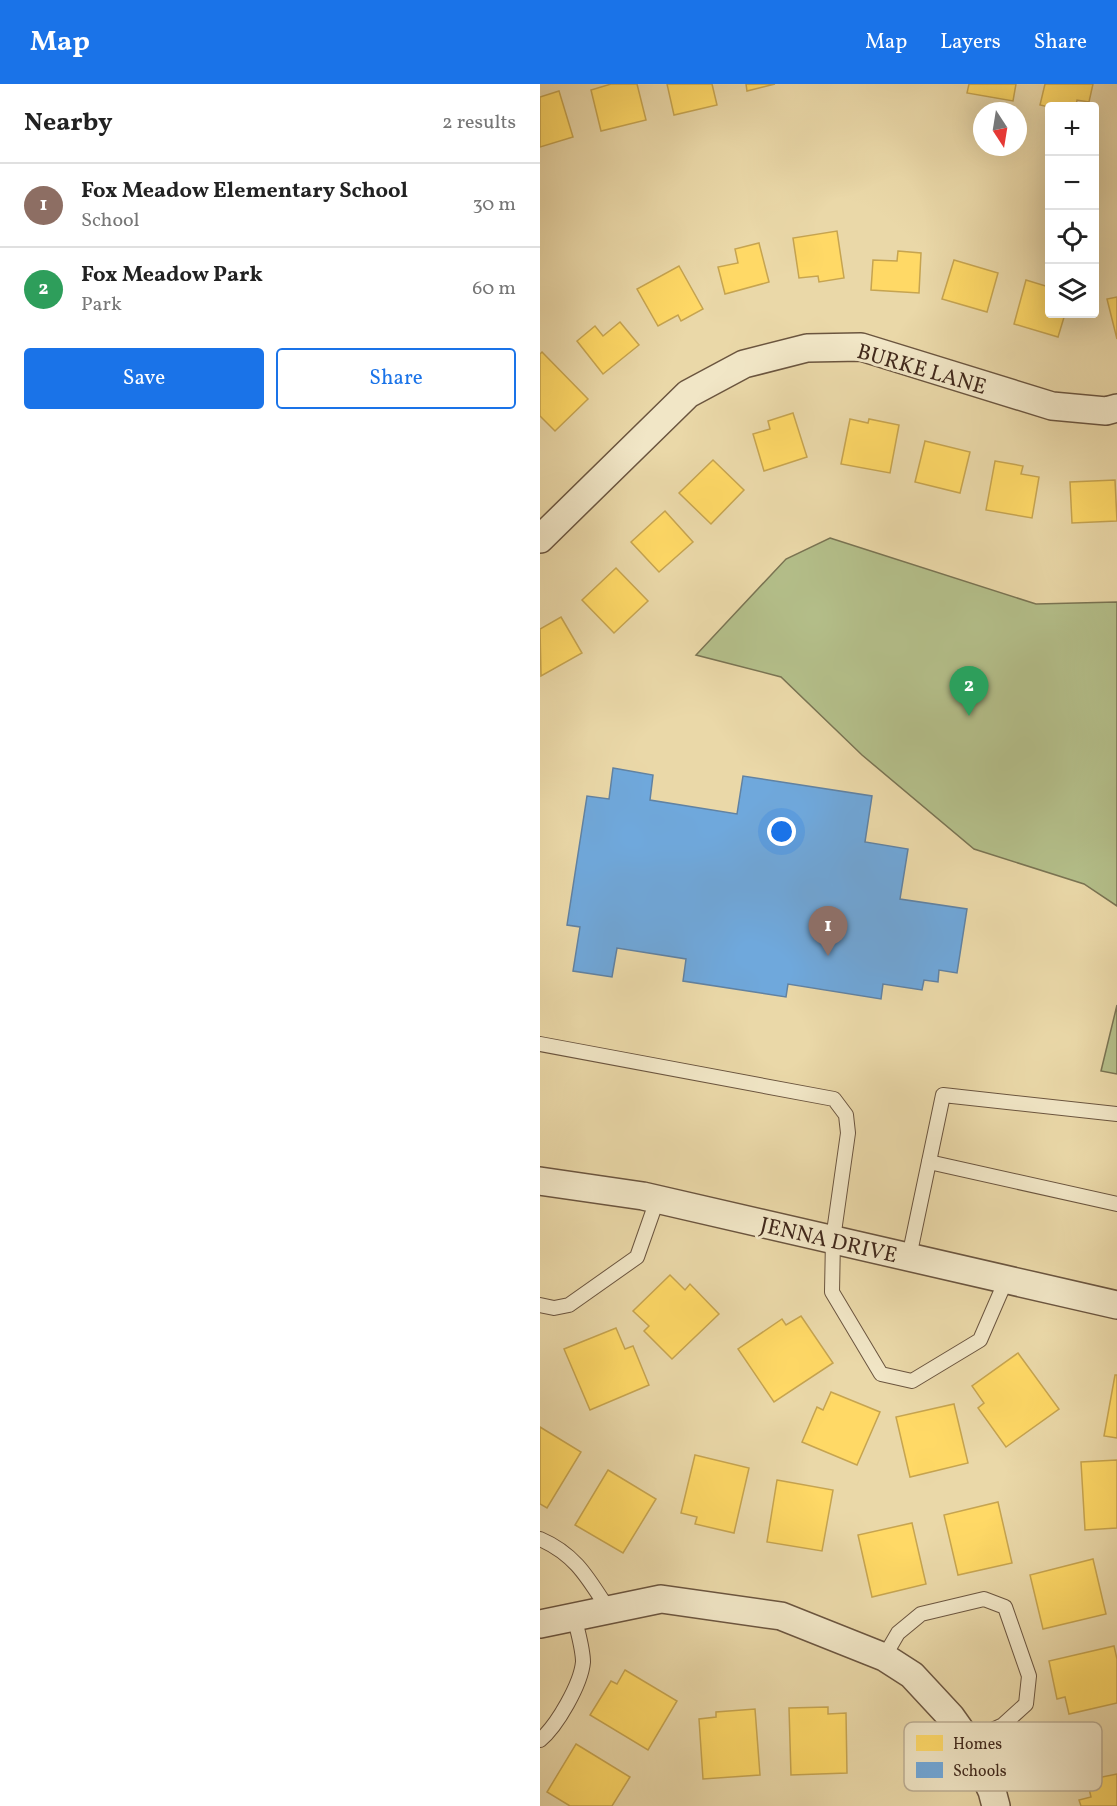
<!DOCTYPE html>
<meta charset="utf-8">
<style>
:root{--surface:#fff;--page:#f2f2f2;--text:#222;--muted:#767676;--line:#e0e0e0;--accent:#1a73e8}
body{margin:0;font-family:Vollkorn,serif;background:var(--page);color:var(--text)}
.controls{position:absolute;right:18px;top:18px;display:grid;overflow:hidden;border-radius:6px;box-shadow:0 6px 24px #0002}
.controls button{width:54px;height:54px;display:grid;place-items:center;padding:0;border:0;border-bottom:2px solid var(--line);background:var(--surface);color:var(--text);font:30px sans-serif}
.compass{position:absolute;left:433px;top:18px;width:54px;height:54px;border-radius:50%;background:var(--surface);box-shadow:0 6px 24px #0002;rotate:168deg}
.you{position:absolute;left:242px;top:748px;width:21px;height:21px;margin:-15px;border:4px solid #fff;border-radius:50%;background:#1a73e8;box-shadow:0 0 0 9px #1a73e833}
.badge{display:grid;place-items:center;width:39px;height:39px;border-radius:50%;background:var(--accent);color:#fff;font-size:20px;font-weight:700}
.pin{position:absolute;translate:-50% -50px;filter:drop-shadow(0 2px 3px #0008)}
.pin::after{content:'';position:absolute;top:32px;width:21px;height:18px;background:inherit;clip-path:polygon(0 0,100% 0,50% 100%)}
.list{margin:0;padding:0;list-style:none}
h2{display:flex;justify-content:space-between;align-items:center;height:78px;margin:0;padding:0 24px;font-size:26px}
h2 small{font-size:20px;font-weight:400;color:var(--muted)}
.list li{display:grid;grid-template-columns:39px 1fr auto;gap:18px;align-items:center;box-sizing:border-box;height:84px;padding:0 24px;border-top:2px solid var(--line)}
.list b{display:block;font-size:22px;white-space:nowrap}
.list p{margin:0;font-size:20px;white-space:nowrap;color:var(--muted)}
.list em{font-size:20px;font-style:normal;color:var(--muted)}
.actions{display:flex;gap:12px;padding:18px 24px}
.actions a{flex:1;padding:14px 0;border:2px solid var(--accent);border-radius:6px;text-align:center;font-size:21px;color:var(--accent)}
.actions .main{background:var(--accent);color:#fff}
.icon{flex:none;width:33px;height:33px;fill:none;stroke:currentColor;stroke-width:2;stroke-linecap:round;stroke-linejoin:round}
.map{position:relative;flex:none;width:577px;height:1722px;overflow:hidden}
header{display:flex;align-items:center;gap:36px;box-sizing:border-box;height:84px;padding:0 30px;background:var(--accent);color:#fff}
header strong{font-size:28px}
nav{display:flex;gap:33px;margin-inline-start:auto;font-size:21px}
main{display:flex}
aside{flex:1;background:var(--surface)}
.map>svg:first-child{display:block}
.green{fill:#b4bf8a;stroke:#7a7453;stroke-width:1.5}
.homes{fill:#ffd966;stroke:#c6a450;stroke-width:1.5}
.schools{fill:#6fa8dc;stroke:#6182a2;stroke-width:1.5}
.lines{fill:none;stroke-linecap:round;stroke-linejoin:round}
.service-casing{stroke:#6b553f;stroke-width:16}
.minor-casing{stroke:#6b553f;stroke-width:30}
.service{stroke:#f1e6c6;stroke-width:14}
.minor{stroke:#f1e6c6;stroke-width:27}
.labels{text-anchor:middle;stroke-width:6;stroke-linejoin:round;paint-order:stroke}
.street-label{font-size:22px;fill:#41291c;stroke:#f1e6c6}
.key{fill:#f1e6c6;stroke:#bcad93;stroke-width:1.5}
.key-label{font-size:16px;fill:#41291c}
</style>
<header>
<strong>Map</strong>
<nav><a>Map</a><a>Layers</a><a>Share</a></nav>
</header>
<main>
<aside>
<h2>Nearby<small>2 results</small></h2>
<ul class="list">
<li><span class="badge" style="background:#8d6e63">1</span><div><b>Fox Meadow Elementary School</b><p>School</p></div><em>30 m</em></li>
<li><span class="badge" style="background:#2e9e5b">2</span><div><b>Fox Meadow Park</b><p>Park</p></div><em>60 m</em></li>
</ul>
<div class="actions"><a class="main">Save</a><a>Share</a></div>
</aside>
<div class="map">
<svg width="577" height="1722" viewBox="0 0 577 1722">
<rect width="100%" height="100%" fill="#ead8a8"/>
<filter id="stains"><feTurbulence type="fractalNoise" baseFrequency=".00333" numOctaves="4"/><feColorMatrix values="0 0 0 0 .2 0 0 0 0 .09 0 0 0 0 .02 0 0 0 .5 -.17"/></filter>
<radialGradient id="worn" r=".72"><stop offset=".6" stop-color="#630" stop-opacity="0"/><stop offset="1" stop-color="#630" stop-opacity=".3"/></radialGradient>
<!-- green -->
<g class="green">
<polygon points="290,454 496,520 577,518 577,822 544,800 434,765 322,671 241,593 156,571 246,475"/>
<polygon points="577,921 577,990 561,987"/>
</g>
<!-- homes -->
<g class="homes">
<polygon points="71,0 97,0 106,36 61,47 51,6"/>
<polygon points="127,0 172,0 177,21 134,31"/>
<polygon points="206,0 235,0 207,7"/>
<polygon points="429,0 476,0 473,17 427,9"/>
<polygon points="505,0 553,0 549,18 537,16 536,22 509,23 500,21"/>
<polygon points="19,7 33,53 0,63 0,13"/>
<polygon points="297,147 304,194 279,198 278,192 259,194 253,154"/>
<polygon points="219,159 229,198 185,210 178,183 198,179 195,165"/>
<polygon points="358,167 381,169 379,209 331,206 333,176 357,177"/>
<polygon points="414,176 458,189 447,228 402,215"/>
<polygon points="139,182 163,225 141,237 138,231 118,242 97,205"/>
<polygon points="486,196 509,203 509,230 525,230 518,253 474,240"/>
<polygon points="577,213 577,255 567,215"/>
<polygon points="80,238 99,261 63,290 37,257 55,242 63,252"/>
<polygon points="2,268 48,315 15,347 0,332 0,270"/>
<polygon points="253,329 267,373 224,387 213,350 230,345 228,337"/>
<polygon points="310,335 328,339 329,335 359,341 350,389 301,380"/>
<polygon points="385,357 430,368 420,409 375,398"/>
<polygon points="173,376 204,406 171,440 139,409"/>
<polygon points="455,377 483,382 481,390 499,393 492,434 446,426"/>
<polygon points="575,396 577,437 532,439 530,398"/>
<polygon points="125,427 153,458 119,488 91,458"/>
<polygon points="76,484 108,517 74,549 42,516"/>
<polygon points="21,533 42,569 1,592 0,545"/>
<polygon points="130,1191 145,1206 150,1200 179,1230 132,1275 104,1247 109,1242 93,1227"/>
<polygon points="261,1232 293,1279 234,1318 198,1265 242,1235 246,1241"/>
<polygon points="76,1244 85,1265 93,1262 109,1301 50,1326 24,1265"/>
<polygon points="478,1269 519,1325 466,1363 438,1324 444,1319 432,1302"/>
<polygon points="575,1291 577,1291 577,1354 564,1352"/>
<polygon points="291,1308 340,1328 317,1381 262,1358 277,1323 283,1326"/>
<polygon points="414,1320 428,1379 370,1393 356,1333"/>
<polygon points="0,1343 41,1368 7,1424 0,1420"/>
<polygon points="155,1371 209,1384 194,1449 155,1440 157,1433 141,1429"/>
<polygon points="577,1376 577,1444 545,1446 541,1378"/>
<polygon points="68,1386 116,1415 83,1469 35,1441"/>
<polygon points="237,1396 293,1406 282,1467 227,1458"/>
<polygon points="458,1418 472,1479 418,1491 404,1431"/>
<polygon points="372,1439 386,1500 332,1513 318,1451"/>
<polygon points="553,1475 566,1530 503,1545 490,1491"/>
<polygon points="574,1562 577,1575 577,1619 529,1630 525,1613 517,1615 509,1577"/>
<polygon points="85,1586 137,1617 108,1666 50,1631 71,1597 77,1600"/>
<polygon points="288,1623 288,1630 306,1629 307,1689 251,1691 249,1624"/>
<polygon points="215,1625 220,1691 163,1695 159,1635 176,1633 176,1628"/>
<polygon points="36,1660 90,1693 72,1722 30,1722 7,1708"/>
<polygon points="577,1690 577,1722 541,1722 539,1716 551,1713 547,1696"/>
</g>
<!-- schools -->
<polygon class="schools" points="73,684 113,691 110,716 197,730 203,692 332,712 325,758 368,765 360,815 427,825 417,889 399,886 398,898 384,896 382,906 343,900 341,915 248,900 246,913 143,897 146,875 77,864 72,893 33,887 40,843 27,841 47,712 69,715"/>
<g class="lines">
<defs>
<g id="service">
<polyline points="0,960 294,1015 306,1031 308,1049 293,1155 292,1208 341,1290 372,1297 440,1256 466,1196"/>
<polyline points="389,1078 577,1120"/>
<polyline points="369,1173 403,1011 577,1030"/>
<polyline points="0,1221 14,1224 29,1221 97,1173 117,1116"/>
<path d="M0,1455C35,1470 48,1494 68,1525"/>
<polyline points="344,1573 358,1549 381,1530 444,1515 465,1523 489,1592 486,1620 463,1641 428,1657"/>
<path d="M0,1656C17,1642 41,1600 43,1578C43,1564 37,1546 34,1531"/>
</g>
<g id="minor">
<polyline points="0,455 148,310 204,280 267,264 321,263 512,322 566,327 577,324"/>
<polyline points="0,1097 103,1112 577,1221"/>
<polyline points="0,1540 121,1515 241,1532 344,1573 372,1591 411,1633 428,1657 452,1707 456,1722"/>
</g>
</defs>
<!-- service casing -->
<use href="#service" class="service-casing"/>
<!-- minor casing -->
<use href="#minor" class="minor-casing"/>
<!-- service -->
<use href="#service" class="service"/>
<!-- minor -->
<use href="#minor" class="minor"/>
</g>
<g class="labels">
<!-- street labels -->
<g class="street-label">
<text transform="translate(382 284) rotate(16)" y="8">BURKE LANE</text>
<text transform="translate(289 1155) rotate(13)" y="8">JENNA DRIVE</text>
</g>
</g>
<!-- legend -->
<rect x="364" y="1638" width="198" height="69" rx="9" class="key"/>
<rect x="376" y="1651" width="27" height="16" fill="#ffd966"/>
<rect x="376" y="1678" width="27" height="16" fill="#6fa8dc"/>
<g class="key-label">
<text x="413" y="1665">Homes</text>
<text x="413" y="1692">Schools</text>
</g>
<rect width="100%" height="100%" filter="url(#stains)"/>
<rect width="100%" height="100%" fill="url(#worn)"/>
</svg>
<div class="controls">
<button>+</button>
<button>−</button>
<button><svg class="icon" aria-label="locate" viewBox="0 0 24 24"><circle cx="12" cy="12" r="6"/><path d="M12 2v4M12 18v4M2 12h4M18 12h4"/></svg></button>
<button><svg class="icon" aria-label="layers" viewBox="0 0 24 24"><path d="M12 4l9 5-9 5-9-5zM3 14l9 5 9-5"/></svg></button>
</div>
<svg class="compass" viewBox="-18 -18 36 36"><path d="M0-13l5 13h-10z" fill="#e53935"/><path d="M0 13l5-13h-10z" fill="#767676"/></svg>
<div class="you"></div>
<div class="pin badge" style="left:288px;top:872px;background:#8d6e63">1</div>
<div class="pin badge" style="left:429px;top:632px;background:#2e9e5b">2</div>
</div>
</main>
